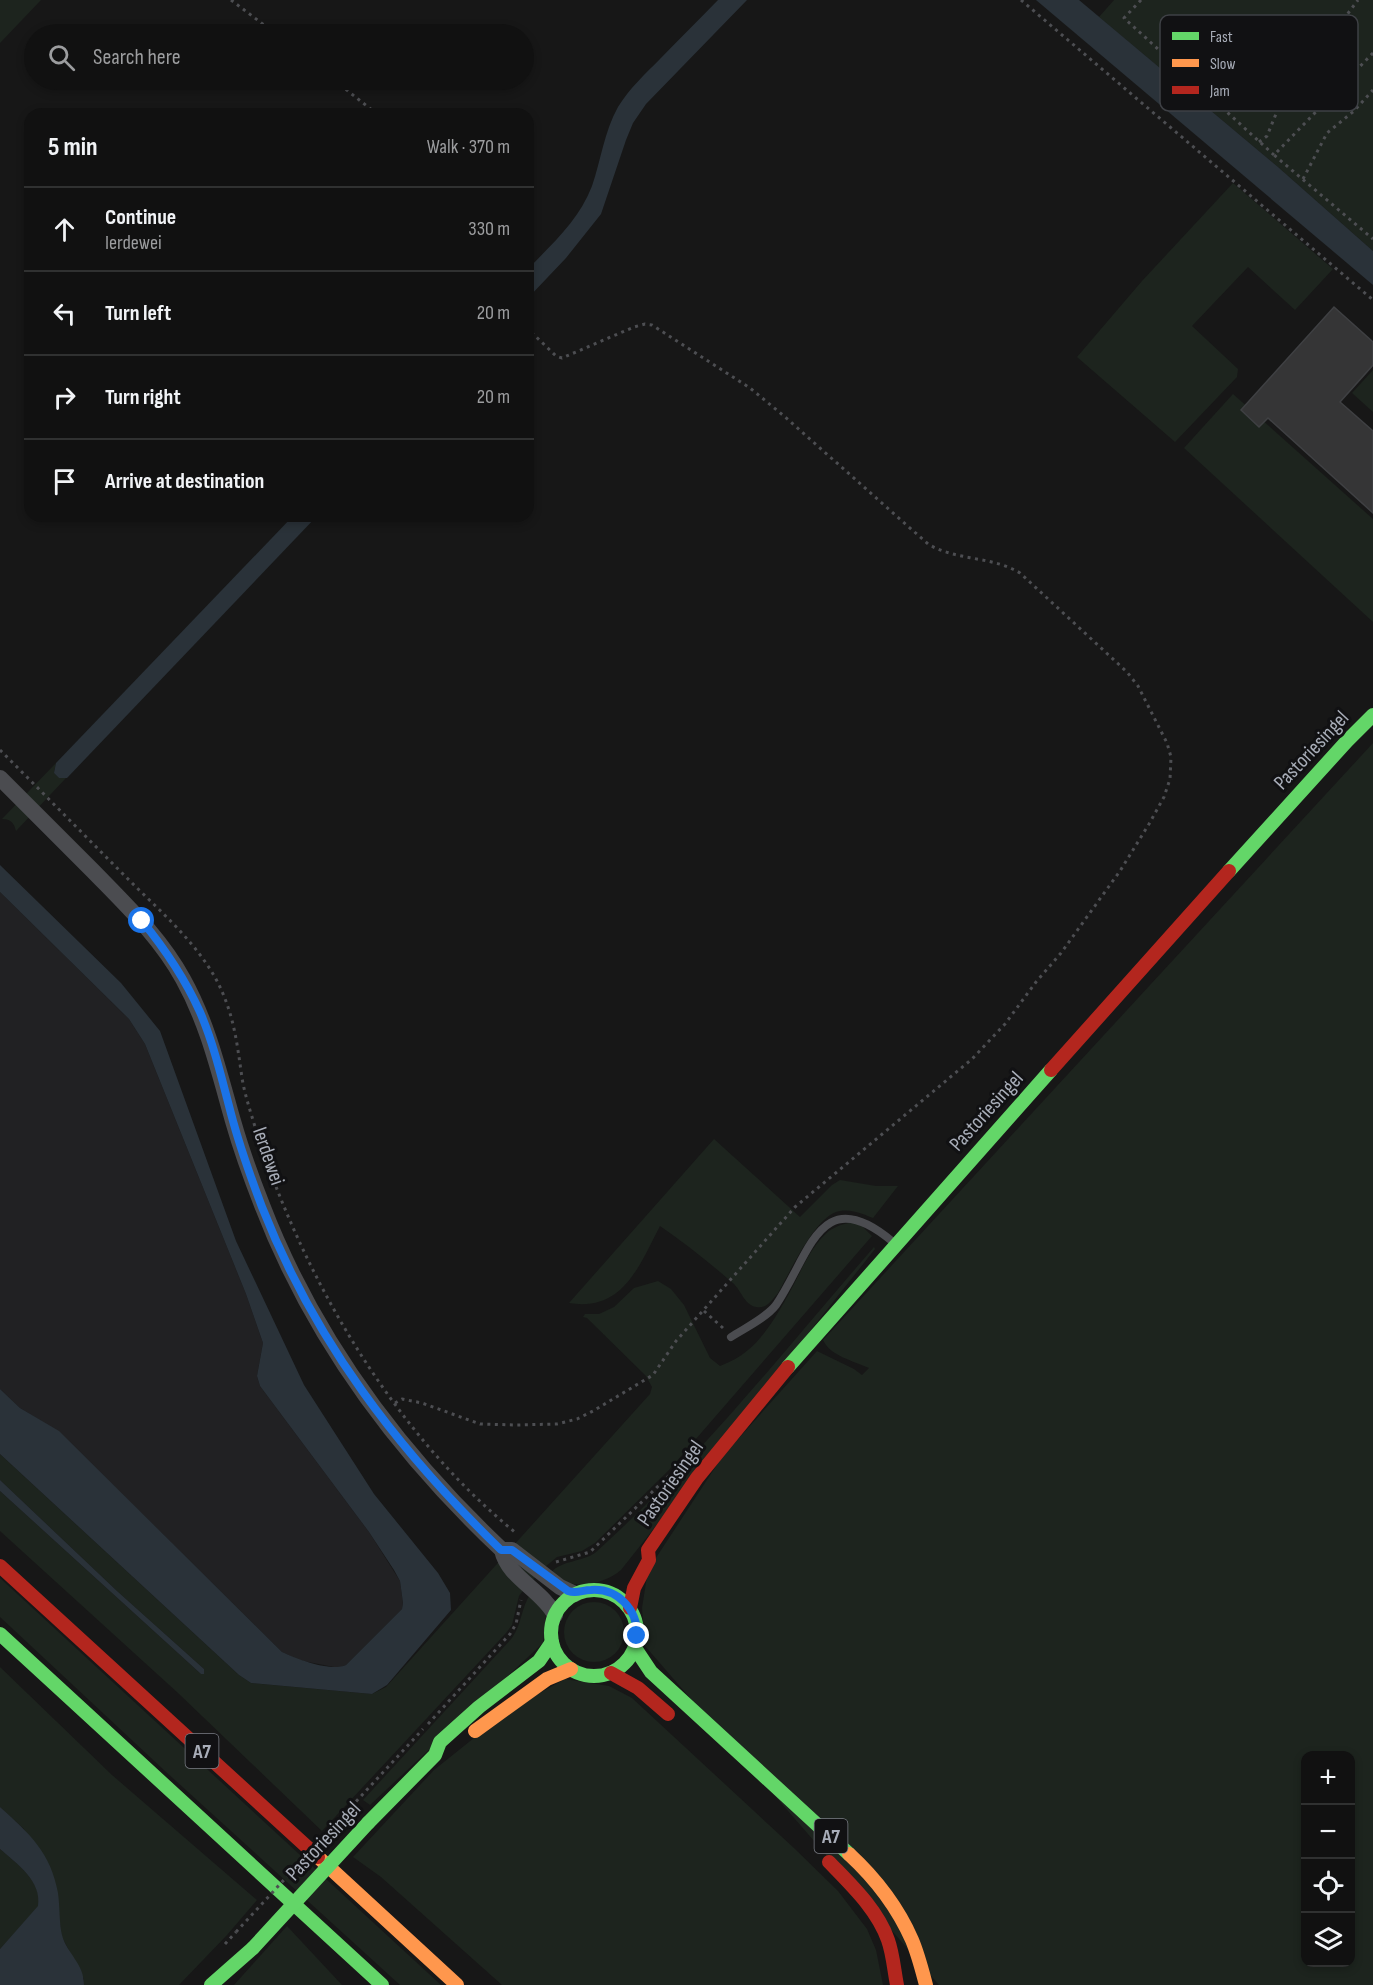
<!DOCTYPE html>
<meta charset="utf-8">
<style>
:root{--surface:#111;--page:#1a1a1a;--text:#f1f3f6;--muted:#9c9d9f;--line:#303131}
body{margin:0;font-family:"Sofia Sans Condensed",sans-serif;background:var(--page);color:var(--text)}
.controls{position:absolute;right:18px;bottom:18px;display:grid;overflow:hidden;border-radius:12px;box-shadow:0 3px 9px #0003}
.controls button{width:54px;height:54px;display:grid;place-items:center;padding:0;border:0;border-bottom:2px solid var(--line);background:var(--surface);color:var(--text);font:30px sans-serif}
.stop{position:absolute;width:18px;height:18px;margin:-14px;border:4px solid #1a73e8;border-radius:50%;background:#fff}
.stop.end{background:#1a73e8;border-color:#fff;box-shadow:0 2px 6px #0008}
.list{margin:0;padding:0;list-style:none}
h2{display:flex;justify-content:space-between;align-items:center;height:78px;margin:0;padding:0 24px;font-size:26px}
h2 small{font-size:20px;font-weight:400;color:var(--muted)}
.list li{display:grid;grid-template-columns:39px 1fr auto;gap:18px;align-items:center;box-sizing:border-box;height:84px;padding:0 24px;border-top:2px solid var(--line)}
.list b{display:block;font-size:22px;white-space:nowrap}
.list p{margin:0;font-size:20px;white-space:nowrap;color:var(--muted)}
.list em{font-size:20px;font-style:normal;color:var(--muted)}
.icon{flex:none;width:33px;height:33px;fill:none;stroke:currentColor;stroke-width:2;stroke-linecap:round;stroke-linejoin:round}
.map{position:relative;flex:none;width:1373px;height:1985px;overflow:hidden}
.search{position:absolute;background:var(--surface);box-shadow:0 3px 9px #0003;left:24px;top:24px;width:510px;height:66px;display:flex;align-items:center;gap:15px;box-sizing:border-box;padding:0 21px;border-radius:33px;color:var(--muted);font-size:22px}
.panel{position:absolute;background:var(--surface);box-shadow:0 3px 9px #0003;left:24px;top:108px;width:510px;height:414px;border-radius:18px}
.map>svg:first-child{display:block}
.built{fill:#212123}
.green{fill:#1d241e;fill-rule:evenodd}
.water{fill:#2a3239}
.building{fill:#353536;stroke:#3f4043;stroke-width:1.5}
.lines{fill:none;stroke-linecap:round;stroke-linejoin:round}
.path{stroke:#4d4e52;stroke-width:3;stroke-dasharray:3 4.5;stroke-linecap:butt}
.lane{stroke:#4b4c50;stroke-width:8}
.street{stroke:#4b4c50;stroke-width:16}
.fast{stroke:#63d668;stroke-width:14}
.slow{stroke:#ff974d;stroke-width:14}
.jam{stroke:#b3261e;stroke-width:14}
.path-bridge{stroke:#4d4e52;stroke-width:3;stroke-dasharray:3 4.5;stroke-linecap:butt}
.fast-bridge{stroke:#63d668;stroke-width:14}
.route{stroke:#1a73e8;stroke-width:8}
.labels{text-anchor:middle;stroke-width:6;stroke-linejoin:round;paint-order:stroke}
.shield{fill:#111113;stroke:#7b7e86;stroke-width:1.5}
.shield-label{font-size:20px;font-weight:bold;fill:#a8adb8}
.street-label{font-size:21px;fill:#a8adb8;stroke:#111113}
.key{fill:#111113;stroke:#3e4045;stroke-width:1.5}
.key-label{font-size:16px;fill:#a8adb8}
</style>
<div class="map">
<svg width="1373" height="1985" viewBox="0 0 1373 1985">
<rect width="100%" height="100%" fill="#171717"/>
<!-- built -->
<polygon class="built" points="0,892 129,1019 145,1044 246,1294 263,1343 257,1376 260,1386 369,1532 400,1581 403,1603 402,1609 346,1665 339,1668 298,1660 282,1652 59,1432 20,1408 0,1389"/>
<!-- green -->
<g class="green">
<polygon points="0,0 41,0 0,43"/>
<polygon points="1114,0 1373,0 1373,251 1278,167 1099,17"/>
<polygon points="1233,183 1333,269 1295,310 1248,267 1192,326 1238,369 1237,377 1175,442 1077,357 1142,281"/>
<polygon points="1373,370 1373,412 1352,393"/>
<polygon points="1233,394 1373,519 1373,622 1184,448"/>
<path d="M1373,743V1985H939L645,1646L642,1608L648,1570L722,1457L817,1351L854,1369L862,1375L869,1368C854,1361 830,1356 823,1340ZM1306,1756H1350V1962H1306Z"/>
<path d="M56,763L54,773L59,778H66L16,831C14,823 11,819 2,819Z"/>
<path d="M714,1139L800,1217L832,1185L840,1180L876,1186H898L873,1218C862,1214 852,1209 840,1211C816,1214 790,1272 778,1293C772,1300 767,1309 756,1307C745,1305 741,1291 734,1284C710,1263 686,1244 660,1226C639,1266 623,1312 569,1303Z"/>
<path d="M855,1222L863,1227L872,1236L669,1470L595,1543L582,1551L557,1557L545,1567L525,1588L519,1596L512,1625L506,1633L322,1831L178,1693L0,1531V1491L201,1674L204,1669L117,1591L0,1480V1454L239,1675L251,1683L372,1694L386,1687L650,1394L652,1387L646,1376L587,1318L583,1317L585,1314H599L614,1307L634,1288L658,1281L671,1289L684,1305L710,1358L720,1366C730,1362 740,1357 748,1350C766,1336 783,1305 793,1286C803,1267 812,1245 829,1231C836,1226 845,1223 855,1222Z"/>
<path d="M874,1247L875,1249L621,1570C608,1581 584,1589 567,1582C561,1580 556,1575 551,1572C564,1560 581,1562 595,1553C698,1460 784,1351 874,1247Z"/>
<polygon points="0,1578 441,1985 400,1985 165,1771 0,1617"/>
<path d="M531,1593L546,1615L543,1643L370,1805L363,1800L512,1638C522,1624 521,1607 531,1593Z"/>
<circle cx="594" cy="1632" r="30"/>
<polygon points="0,1667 112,1775 257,1900 227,1935 179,1985 84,1985 84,1979 62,1937 60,1924 24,1829 0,1807"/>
<polygon points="565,1679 609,1686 632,1698 795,1849 838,1891 867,1929 876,1950 883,1985 502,1985 381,1877 353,1857 434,1770 509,1710"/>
<path d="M0,1849C17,1864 42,1881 39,1906L0,1949Z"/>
<polygon points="287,1926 342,1985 234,1985"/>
</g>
<!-- water -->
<g class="water">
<path d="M718,0H747L646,104L633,123L626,140L601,214L566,258L528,298V269C553,243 579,220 592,186C601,160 604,132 618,107C629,89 645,74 660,59C679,39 699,20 718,0Z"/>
<polygon points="1036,0 1079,0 1278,167 1373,251 1373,285"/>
<polygon points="293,516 317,516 67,778 59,778 54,773 56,763"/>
<path d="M0,865L121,983L160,1031L236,1241L304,1385L374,1494L438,1573L450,1593L451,1610L387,1685L372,1694L251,1683L239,1675L0,1454V1389L20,1408L59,1431L282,1652C297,1659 330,1672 346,1665L402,1609L403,1603L400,1581L394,1570L369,1532L260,1386L257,1376L263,1343L246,1294L145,1044L129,1019L0,892Z"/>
<polygon points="0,1480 117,1591 204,1669 204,1674 201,1674 0,1491"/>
<path d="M0,1807C29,1833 51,1853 58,1893C60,1907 59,1922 62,1935C67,1954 84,1963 84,1985H0V1949L38,1906C42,1881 17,1864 0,1849Z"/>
</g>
<!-- building -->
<polygon class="building" points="1334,307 1373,342 1373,365 1340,402 1373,431 1373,513 1268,418 1259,427 1241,410"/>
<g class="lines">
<!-- path -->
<g class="path">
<polyline points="231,0 276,34"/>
<polyline points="1021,0 1373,300"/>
<polyline points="1141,0 1124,18 1274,155"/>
<polyline points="1373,53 1274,155 1373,239"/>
<polyline points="334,80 377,114"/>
<polyline points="1259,142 1267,136 1280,104 1358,0"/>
<polyline points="1303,179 1327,133 1354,111 1373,90"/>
<path d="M0,750C43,793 86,837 129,880C160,911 196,942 217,981C234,1014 237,1043 242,1078C245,1096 251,1113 256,1130C303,1278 394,1434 516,1533"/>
<polyline points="704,1311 723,1328"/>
<path d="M395,1403L402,1399L422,1403L480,1424L517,1425L557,1424L577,1419L593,1411L653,1375L676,1341L795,1207L972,1059L1005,1024L1036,982L1061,953L1120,871L1149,824L1164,797L1170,779L1171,757L1167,743L1138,686L1127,672L1020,573C993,556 956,561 928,544L784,416L750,388L652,325L645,324L634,327L562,358L556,356L528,329"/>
<polyline points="556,1562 590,1552 680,1465"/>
<polyline points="428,1724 510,1634 516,1624 521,1600"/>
<polyline points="351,1807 423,1729"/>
<polyline points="225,1944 236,1932"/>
</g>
<!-- lane -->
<path class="lane" d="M731,1337C745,1328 766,1318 776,1305C810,1255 820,1180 893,1242"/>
<!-- street -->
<g class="street">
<path d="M0,778C31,809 62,840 93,871C126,905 160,937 183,979C208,1024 219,1072 233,1121C241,1149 251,1177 262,1205C313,1338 399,1453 502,1550C508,1578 542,1590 555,1615"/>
<polyline points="502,1550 512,1550 560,1587 575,1594"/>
</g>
<!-- fast -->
<g class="fast">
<polyline points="1229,871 1347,741 1373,715"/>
<polyline points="788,1367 1051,1070"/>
<circle cx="594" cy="1633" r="43"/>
<polyline points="0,1634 382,1985"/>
<polyline points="635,1648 651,1672 849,1854"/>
<polyline points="368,1823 435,1755 440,1742 479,1707 539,1661 552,1642"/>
<polyline points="211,1985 253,1948"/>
</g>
<!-- slow -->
<g class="slow">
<polyline points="475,1731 547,1679 571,1669"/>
<path d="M849,1854C875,1878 898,1908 912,1940C918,1954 922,1970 926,1985"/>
<polyline points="318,1857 457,1985"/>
</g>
<!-- jam -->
<g class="jam">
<polyline points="1051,1070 1229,871"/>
<polyline points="0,1566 318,1857"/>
<polyline points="630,1608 634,1588 649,1560 648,1550 697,1478 788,1367"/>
<polyline points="611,1673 638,1688 668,1714"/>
<path d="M829,1862C851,1885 877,1909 888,1940C893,1954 894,1970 897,1985"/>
</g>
<!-- path-bridge -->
<polyline class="path-bridge" points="236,1932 351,1807"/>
<!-- fast-bridge -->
<polyline class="fast-bridge" points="253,1948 368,1823"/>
</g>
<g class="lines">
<!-- route -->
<path class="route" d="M142,921C165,949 185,979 200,1012C215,1047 223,1084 233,1121C241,1150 251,1178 262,1207C315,1342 398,1450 501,1550H512L568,1591C577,1594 582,1590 591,1590C618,1588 638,1610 637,1636"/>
</g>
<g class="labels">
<!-- shield labels -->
<g class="shield">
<rect x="185.5" y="1734" width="33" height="34" rx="4.5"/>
<rect x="814.5" y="1819" width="33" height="34" rx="4.5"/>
</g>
<g class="shield-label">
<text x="202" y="1758">A7</text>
<text x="831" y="1843">A7</text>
</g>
<!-- street labels -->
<g class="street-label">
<text transform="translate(1311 750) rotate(-47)" y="7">Pastoriesingel</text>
<text transform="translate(986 1111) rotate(-48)" y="7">Pastoriesingel</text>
<text transform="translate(269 1156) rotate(71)" y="7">Ierdewei</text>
<text transform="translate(670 1483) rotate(-55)" y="7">Pastoriesingel</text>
<text transform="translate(323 1841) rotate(-47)" y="7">Pastoriesingel</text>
</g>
</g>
<!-- legend -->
<rect x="1160" y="15" width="198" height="96" rx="9" class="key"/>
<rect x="1172" y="32" width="27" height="8" fill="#63d668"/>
<rect x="1172" y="59" width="27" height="8" fill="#ff974d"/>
<rect x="1172" y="86" width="27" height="8" fill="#b3261e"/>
<g class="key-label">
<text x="1210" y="42">Fast</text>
<text x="1210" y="69">Slow</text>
<text x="1210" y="96">Jam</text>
</g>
</svg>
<div class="controls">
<button>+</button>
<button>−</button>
<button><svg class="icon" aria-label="locate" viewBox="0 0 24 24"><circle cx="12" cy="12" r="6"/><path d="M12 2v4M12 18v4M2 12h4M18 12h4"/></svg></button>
<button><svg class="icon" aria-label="layers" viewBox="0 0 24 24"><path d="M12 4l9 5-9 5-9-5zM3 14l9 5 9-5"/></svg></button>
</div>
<div class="stop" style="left:142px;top:921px"></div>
<div class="stop end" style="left:637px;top:1636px"></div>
<div class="search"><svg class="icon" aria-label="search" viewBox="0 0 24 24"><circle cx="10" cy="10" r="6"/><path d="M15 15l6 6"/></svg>Search here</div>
<section class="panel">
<h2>5 min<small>Walk · 370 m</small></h2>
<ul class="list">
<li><svg class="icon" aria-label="ahead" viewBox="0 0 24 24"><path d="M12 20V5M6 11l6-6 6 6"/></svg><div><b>Continue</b><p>Ierdewei</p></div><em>330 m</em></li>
<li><svg class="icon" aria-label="left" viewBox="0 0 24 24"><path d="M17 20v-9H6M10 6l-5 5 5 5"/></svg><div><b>Turn left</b></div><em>20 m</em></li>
<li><svg class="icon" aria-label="right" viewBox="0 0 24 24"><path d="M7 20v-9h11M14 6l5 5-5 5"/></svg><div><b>Turn right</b></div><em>20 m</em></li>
<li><svg class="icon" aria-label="arrive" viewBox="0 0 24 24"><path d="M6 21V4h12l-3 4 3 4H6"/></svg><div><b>Arrive at destination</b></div></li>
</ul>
</section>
</div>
